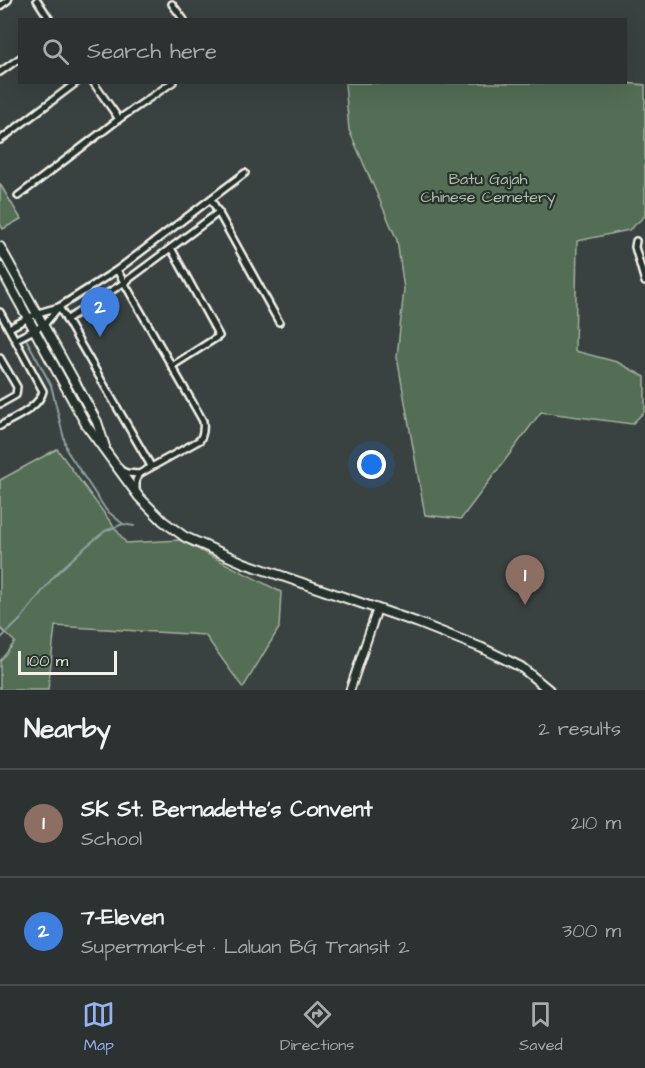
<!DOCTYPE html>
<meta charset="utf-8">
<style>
:root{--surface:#2b3231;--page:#373e3d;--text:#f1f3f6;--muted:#a6aaab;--line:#474d4d;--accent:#95b2f1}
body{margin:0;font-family:"Architects Daughter",sans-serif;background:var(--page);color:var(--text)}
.scale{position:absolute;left:18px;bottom:15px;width:99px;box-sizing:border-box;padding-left:6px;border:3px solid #f4f1e8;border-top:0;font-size:16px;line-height:21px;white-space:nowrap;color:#f4f1e8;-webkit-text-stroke:4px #26332d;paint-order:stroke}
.you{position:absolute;left:372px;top:465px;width:21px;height:21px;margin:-15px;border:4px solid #fff;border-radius:50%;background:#1a73e8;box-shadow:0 0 0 9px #1a73e833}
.badge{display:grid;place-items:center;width:39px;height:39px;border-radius:50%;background:var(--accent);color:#fff;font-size:20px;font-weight:700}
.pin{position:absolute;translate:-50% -50px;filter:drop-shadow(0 2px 3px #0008)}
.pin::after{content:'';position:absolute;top:32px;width:21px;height:18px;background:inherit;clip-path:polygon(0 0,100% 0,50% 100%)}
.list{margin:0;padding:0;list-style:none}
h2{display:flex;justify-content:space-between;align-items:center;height:78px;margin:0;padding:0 24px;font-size:26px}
h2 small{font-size:20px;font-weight:400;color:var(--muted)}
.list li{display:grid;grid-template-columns:39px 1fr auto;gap:18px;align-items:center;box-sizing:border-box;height:108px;padding:0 24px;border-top:2px solid var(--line)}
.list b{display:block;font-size:22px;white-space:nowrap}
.list p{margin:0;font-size:20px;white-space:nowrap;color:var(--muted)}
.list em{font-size:20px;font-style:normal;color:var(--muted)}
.icon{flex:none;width:33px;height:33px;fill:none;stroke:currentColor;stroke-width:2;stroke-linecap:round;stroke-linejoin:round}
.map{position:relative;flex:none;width:645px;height:690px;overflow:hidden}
.search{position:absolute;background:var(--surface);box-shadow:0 6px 24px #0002;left:18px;right:18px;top:18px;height:66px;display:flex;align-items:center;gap:15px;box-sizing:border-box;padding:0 21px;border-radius:0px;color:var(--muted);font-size:22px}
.sheet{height:294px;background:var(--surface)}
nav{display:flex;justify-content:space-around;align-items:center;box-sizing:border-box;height:84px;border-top:2px solid var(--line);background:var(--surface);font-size:16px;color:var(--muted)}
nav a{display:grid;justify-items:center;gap:3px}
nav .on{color:var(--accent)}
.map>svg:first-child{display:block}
.green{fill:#536e55;stroke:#a4b09e;stroke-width:1.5}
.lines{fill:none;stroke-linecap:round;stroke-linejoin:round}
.stream{stroke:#8f9fa1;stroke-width:2}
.minor-casing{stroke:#f4f1e8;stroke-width:10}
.tertiary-casing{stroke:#f4f1e8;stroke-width:11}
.secondary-casing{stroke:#f4f1e8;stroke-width:12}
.minor{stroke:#26332d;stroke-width:5}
.tertiary{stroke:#26332d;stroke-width:7}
.secondary{stroke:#26332d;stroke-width:8}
.labels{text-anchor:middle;stroke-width:4.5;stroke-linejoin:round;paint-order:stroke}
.park-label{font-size:16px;fill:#b4bdad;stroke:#26332d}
</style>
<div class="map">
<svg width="645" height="690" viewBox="0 0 645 690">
<rect width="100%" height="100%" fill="#394241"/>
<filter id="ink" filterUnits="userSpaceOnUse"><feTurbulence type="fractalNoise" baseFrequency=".0167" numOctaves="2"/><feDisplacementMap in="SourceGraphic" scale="12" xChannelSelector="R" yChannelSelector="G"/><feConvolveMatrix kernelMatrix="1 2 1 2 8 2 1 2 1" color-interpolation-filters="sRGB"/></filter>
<g filter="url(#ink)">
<!-- green -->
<g class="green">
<polygon points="625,83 645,85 645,216 629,230 577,241 575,351 617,362 645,377 645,411 632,424 541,412 461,519 425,515 397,357 404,289 397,240 349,130 345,83"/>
<polygon points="0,184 21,219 3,229 0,224"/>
<polygon points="57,449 126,543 180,540 281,592 279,628 243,688 205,635 55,626 48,690 0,690 0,661 15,642 0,628 0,480"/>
</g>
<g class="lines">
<!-- stream -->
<g class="stream">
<polyline points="26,339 51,385 67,451 106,510 123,524"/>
<polyline points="0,639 20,620 55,575 83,549 105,531 123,524 134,526"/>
</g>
<defs>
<g id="minor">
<polyline points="37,0 50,20"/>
<polyline points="172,4 184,20"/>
<polyline points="0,6 8,0"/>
<polyline points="0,72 20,58"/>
<polyline points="93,82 119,119"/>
<polyline points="0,140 77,82"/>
<polyline points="18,196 119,119 173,82"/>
<polyline points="211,199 279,322"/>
<polyline points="636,241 635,247 645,282"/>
<polyline points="171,248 219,336 172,366"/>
<path d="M117,270L203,421C204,428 204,433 200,440L139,474L127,473L120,470"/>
<polyline points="59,307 151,466"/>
<path d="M0,312L43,391C39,408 15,417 0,426"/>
<polyline points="66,320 125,282 219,212"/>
<polyline points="9,328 38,313 59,307 117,270 245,173"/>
<polyline points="16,339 44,325 58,308"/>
<polyline points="0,358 17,387 16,395 0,404"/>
<polyline points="136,492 136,480 139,474"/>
</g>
<polyline id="tertiary" points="350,690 377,610"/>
<g id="secondary">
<polyline points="0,247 97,422 105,447"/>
<polyline points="0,267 87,426 139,497 163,521 185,537 244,563 416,622 482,648 521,667 549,690"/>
</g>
</defs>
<!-- minor casing -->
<use href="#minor" class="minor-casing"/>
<!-- tertiary casing -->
<use href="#tertiary" class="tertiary-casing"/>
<!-- secondary casing -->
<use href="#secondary" class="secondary-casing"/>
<!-- minor -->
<use href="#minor" class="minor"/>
<!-- tertiary -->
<use href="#tertiary" class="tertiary"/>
<!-- secondary -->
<use href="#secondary" class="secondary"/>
</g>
</g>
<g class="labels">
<!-- park labels -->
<g class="park-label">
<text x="488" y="184">Batu Gajah<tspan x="488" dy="18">Chinese Cemetery</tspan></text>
</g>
</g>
</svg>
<div class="scale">100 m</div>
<div class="you"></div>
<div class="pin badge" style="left:525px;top:605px;background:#8d6e63">1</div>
<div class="pin badge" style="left:100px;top:337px;background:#3f7fe0">2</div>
<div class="search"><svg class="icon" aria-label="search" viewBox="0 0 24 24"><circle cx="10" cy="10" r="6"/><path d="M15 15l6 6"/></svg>Search here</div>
</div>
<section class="sheet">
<h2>Nearby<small>2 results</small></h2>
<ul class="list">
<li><span class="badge" style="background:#8d6e63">1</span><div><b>SK St. Bernadette's Convent</b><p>School</p></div><em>210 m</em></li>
<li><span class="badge" style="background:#3f7fe0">2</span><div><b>7-Eleven</b><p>Supermarket · Laluan BG Transit 2</p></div><em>300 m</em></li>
</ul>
</section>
<nav>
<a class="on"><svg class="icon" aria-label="map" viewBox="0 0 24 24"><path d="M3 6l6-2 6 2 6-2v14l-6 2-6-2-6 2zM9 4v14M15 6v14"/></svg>Map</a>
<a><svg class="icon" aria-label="directions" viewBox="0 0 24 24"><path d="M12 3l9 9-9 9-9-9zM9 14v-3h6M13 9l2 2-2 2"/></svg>Directions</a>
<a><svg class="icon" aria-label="saved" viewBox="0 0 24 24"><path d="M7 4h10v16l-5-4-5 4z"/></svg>Saved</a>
</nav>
